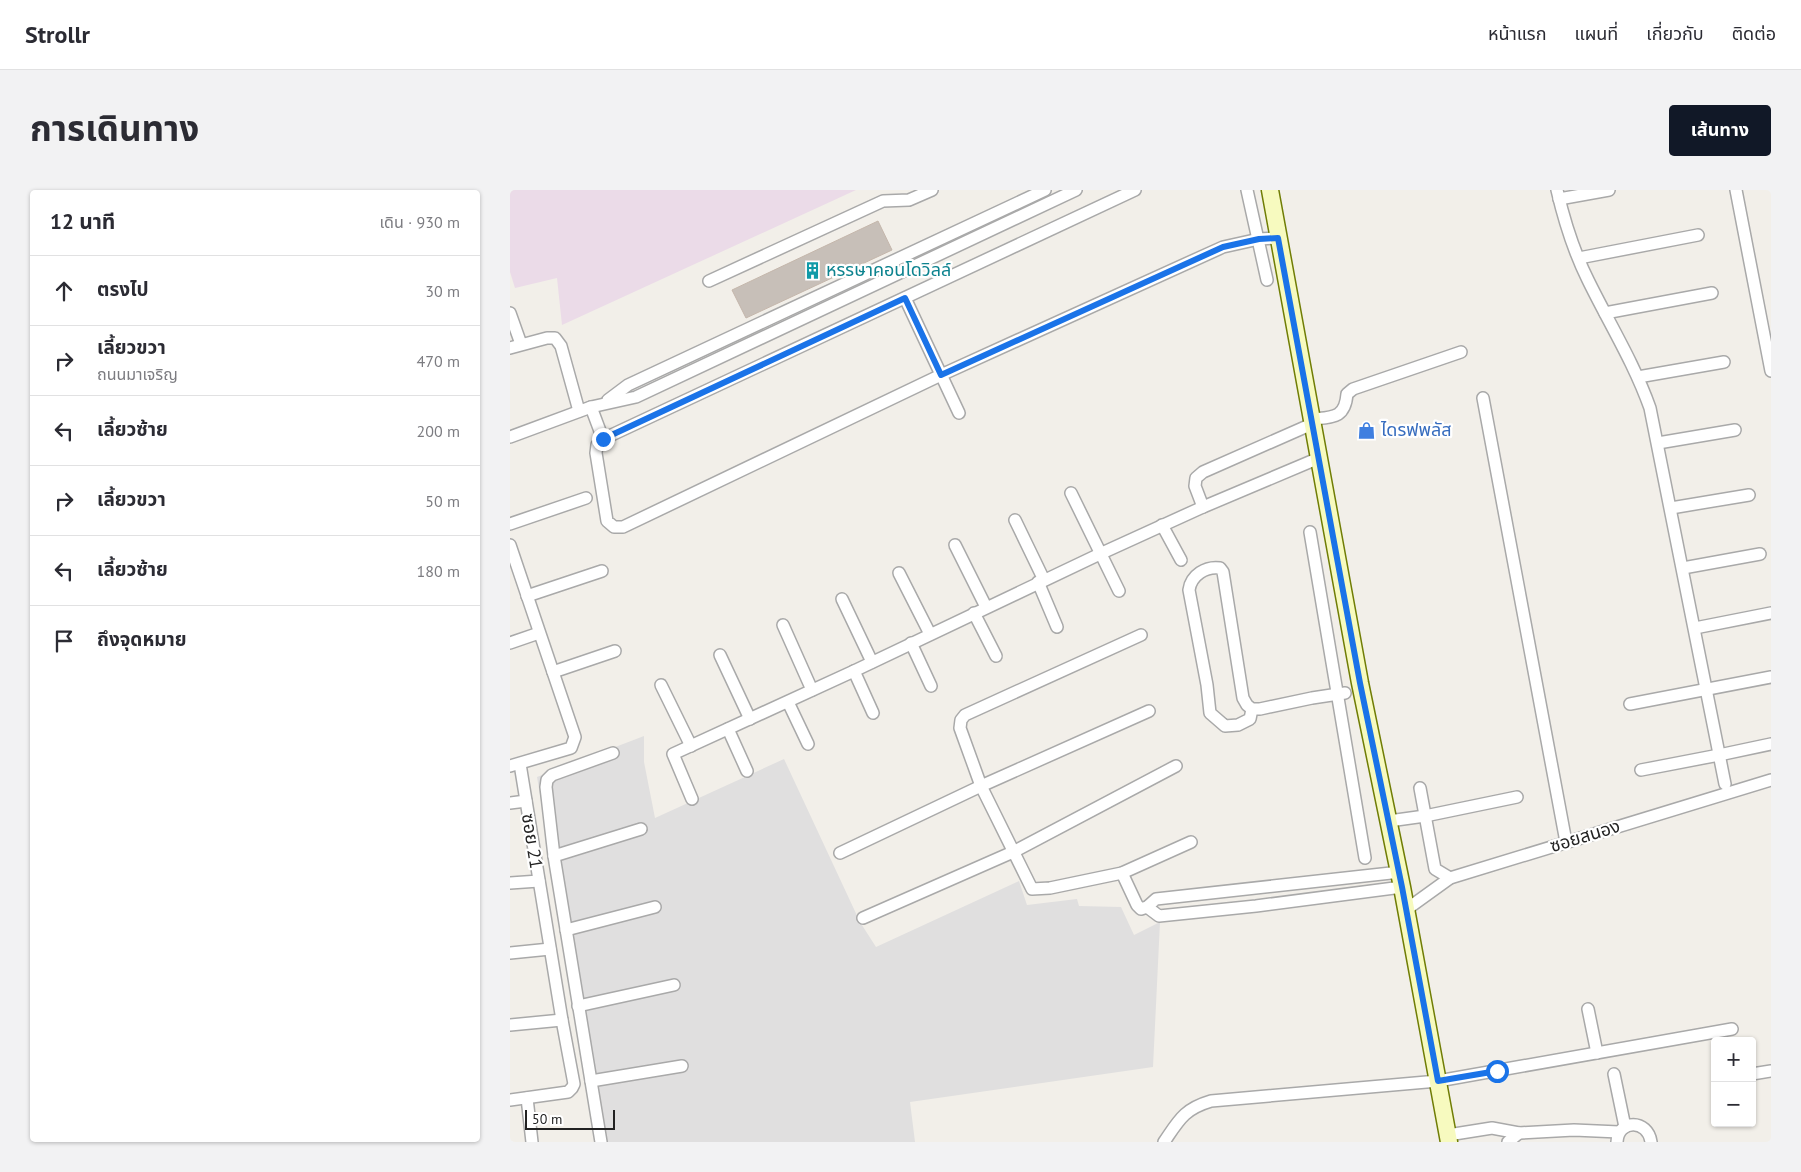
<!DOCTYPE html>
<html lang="th">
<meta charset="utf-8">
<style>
:root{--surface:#fff;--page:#f2f2f3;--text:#2b2b33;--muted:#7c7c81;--line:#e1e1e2;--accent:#111827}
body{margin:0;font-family:"PT Sans","Noto Sans Thai",sans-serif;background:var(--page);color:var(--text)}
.controls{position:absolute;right:15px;bottom:15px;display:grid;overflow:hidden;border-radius:5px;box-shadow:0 1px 4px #0004}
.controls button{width:45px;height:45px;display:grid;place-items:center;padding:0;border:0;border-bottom:1px solid var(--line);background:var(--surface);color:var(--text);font:25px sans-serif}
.scale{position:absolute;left:15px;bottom:12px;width:90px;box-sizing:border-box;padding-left:5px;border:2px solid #222;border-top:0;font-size:14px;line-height:18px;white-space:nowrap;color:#222;-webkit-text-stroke:4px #fff;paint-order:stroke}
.stop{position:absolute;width:15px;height:15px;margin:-11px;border:4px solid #1a73e8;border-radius:50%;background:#fff}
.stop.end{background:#1a73e8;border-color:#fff;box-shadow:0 1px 5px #0008}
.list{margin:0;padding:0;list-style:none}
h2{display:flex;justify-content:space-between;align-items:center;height:65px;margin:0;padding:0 20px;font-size:21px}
h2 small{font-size:16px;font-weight:400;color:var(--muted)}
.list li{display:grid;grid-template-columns:32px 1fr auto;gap:15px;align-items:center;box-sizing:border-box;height:70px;padding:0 20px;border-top:1px solid var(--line)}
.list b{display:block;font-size:19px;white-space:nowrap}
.list p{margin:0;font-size:16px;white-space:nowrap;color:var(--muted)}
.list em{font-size:16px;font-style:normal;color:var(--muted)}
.icon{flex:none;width:28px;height:28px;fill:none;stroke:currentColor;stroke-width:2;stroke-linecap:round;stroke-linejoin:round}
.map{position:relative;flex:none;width:1261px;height:952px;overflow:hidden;border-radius:5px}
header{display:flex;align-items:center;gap:30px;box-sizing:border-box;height:70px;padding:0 25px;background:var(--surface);border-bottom:1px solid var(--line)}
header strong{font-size:24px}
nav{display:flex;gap:28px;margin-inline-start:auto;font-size:18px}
.intro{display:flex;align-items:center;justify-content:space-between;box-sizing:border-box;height:120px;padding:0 30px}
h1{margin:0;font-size:35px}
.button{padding:12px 22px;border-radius:5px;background:var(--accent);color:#fff;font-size:18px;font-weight:700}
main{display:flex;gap:30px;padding:0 30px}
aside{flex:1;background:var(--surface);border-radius:5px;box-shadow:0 1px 4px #0004}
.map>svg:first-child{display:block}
.residential{fill:#e0dfdf}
.industrial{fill:#ebdbe8}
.building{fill:#c7bfb8;stroke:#c4b6ab}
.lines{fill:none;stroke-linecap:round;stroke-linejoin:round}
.street-casing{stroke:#a9a9a9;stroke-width:14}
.secondary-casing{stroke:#707d05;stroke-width:19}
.street{stroke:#fff;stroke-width:11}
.secondary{stroke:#f7fabf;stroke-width:16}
.route{stroke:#1a73e8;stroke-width:6}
.labels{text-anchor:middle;stroke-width:4.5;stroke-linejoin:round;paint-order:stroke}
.culture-label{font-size:18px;fill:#0d838f;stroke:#fff;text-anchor:start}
.shop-label{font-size:18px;fill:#366cbe;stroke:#fff;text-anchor:start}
.street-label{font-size:18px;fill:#222;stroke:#fff}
</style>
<header>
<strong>Strollr</strong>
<nav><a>หน้าแรก</a><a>แผนที่</a><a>เกี่ยวกับ</a><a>ติดต่อ</a></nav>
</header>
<div class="intro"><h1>การเดินทาง</h1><a class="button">เส้นทาง</a></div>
<main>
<aside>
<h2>12 นาที<small>เดิน · 930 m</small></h2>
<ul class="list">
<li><svg class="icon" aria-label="ahead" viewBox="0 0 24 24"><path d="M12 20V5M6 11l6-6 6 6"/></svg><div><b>ตรงไป</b></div><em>30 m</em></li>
<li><svg class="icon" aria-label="right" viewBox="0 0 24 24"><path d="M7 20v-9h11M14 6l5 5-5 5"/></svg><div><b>เลี้ยวขวา</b><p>ถนนมาเจริญ</p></div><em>470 m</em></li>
<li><svg class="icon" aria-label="left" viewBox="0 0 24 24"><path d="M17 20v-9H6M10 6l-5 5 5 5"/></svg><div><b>เลี้ยวซ้าย</b></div><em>200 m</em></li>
<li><svg class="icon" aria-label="right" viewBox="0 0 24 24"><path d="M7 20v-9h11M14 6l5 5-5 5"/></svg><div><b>เลี้ยวขวา</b></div><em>50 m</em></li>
<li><svg class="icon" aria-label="left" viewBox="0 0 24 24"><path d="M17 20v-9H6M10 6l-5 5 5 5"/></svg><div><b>เลี้ยวซ้าย</b></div><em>180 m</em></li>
<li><svg class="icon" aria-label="arrive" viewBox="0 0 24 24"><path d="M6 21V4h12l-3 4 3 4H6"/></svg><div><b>ถึงจุดหมาย</b></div></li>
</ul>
</aside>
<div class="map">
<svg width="1261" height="952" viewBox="0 0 1261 952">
<rect width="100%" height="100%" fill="#f2efe9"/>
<!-- residential -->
<polygon class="residential" points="134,546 134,572 145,628 274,569 350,732 366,757 509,691 517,715 567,709 569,716 611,717 624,745 650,732 643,877 400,912 405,952 88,952 27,587"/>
<!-- industrial -->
<polygon class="industrial" points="0,0 346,0 52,135 47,88 5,98 0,82"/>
<!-- building -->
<polygon class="building" points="368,31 382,60 236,128 222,100"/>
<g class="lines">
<defs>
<g id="street">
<polyline points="625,0 93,249 87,255 86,263 97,331 104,337 113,337 431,185 713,57 749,49 768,48"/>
<polyline points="737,0 757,90"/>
<path d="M1047,0C1054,30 1064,62 1078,90C1099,133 1124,173 1140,218L1215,594"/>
<polyline points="1226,0 1261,181"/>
<polyline points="1049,9 1099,0"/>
<polyline points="1069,68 1188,45"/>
<polyline points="199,91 373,11 399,10 422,0"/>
<polyline points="395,108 449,223"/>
<polyline points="0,123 11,154"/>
<polyline points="1095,123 1202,103"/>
<polyline points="0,158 37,148 45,148 51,156 69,221"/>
<polyline points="1128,187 1214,172"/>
<polyline points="973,208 1056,652"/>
<polyline points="98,210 118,195 535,0"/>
<polyline points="81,217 93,249"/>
<path d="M802,229C822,227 835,229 837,204L843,199L951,162"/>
<polyline points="0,247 81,217 126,207 566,0"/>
<polyline points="1148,253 1225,240"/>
<polyline points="561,303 609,401"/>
<polyline points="693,317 685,296 686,288 693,282 802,234"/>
<polyline points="1161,318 1239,305"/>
<polyline points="505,330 534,390"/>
<polyline points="0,334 76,308"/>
<polyline points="652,335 671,370"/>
<polyline points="800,342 855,668"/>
<polyline points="0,355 65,547 61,558 0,576"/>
<polyline points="445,355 476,417"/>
<polyline points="1173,378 1250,364"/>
<polyline points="389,383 420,444"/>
<polyline points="528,392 547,437"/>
<polyline points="17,406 92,381"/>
<polyline points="332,409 362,472"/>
<polyline points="464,423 486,466"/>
<polyline points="273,435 302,500"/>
<polyline points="1185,438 1261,423"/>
<polyline points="631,445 455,525 451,530 450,538 471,596 522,699 540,698 612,683 681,652"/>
<polyline points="0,453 29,443"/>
<polyline points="401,453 421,496"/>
<polyline points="210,465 240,529"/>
<polyline points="344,481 363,523"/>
<polyline points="43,482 105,461"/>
<polyline points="151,495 181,556"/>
<polyline points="278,512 298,554"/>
<polyline points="1120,514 1261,487"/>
<path d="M742,519L740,529L728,535L715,536L700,523L697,495L679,400C681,385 696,376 710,378L713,382L733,508L737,515L742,519H750L802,508L835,503"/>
<polyline points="218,539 237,581"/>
<polyline points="1131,580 1209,565 1261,554"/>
<polyline points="910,598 925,679 940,688"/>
<polyline points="182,609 163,564 344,481 592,363 693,317 809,268"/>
<polyline points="0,613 16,611"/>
<polyline points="879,631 915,626 1007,607"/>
<polyline points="330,663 471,596 639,521"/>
<polyline points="44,666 131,639"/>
<polyline points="612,683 627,715 631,719 637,717 646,709 890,682"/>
<polyline points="0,693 29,691"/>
<polyline points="637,717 649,726 746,716 892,697"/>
<polyline points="897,719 940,688 1261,590"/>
<polyline points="353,728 503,662 666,576"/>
<polyline points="56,740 145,717"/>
<polyline points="0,763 40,759"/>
<polyline points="68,816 164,795"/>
<polyline points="1078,819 1087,863"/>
<polyline points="0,835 52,830"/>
<polyline points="1104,884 1115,937"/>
<polyline points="1242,884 1261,881"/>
<polyline points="81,891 172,876"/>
<polyline points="17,908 22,952"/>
<polyline points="0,910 58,902 62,898 64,894 52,830 10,574"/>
<polyline points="938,945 982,938 1009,943 1064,940 1109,942"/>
<polyline points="91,952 44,666 36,597 37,590 42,585 103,563"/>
<path d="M654,952C669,930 674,919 701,911L928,891L1222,839"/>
<polyline points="998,952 1009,943"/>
<path d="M1107,952C1108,929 1138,929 1141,952"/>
</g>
<polyline id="secondary" points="760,0 850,493 892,697 939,952"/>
</defs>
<!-- street casing -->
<use href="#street" class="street-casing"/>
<!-- secondary casing -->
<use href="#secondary" class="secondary-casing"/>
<!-- street -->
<use href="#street" class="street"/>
<!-- secondary -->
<use href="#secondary" class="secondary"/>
</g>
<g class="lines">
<!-- route -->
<polyline class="route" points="93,249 395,108 431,185 713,57 749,49 768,48 850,493 892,697 928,891 987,881"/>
</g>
<!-- icons -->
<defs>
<symbol id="building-bare" viewBox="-9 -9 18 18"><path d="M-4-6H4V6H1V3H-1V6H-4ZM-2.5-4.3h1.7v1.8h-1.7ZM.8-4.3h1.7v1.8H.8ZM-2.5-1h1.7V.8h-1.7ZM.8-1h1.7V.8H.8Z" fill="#0f9aa8" stroke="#fff" stroke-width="2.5" paint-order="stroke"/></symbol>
<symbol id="shop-bare" viewBox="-9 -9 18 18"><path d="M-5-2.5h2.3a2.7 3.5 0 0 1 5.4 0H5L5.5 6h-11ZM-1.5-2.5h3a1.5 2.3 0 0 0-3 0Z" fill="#3f7fe0" stroke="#fff" stroke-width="2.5" paint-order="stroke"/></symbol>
</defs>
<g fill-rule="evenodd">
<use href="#building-bare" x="290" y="68" width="25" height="25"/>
<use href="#shop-bare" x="844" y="228" width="25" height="25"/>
</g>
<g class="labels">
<!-- culture labels -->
<g class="culture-label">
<text x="316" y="86">หรรษาคอนโดวิลล์</text>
</g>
<!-- shop labels -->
<g class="shop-label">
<text x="871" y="246">ไดรฟพลัส</text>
</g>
<!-- street labels -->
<g class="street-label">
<text transform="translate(1075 646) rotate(-17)" y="6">ซอยสนอง</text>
<text transform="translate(22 651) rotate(81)" y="6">ซอย 21</text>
</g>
</g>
</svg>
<div class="controls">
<button>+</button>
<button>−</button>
</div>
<div class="scale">50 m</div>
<div class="stop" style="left:987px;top:881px"></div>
<div class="stop end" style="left:93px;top:249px"></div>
</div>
</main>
